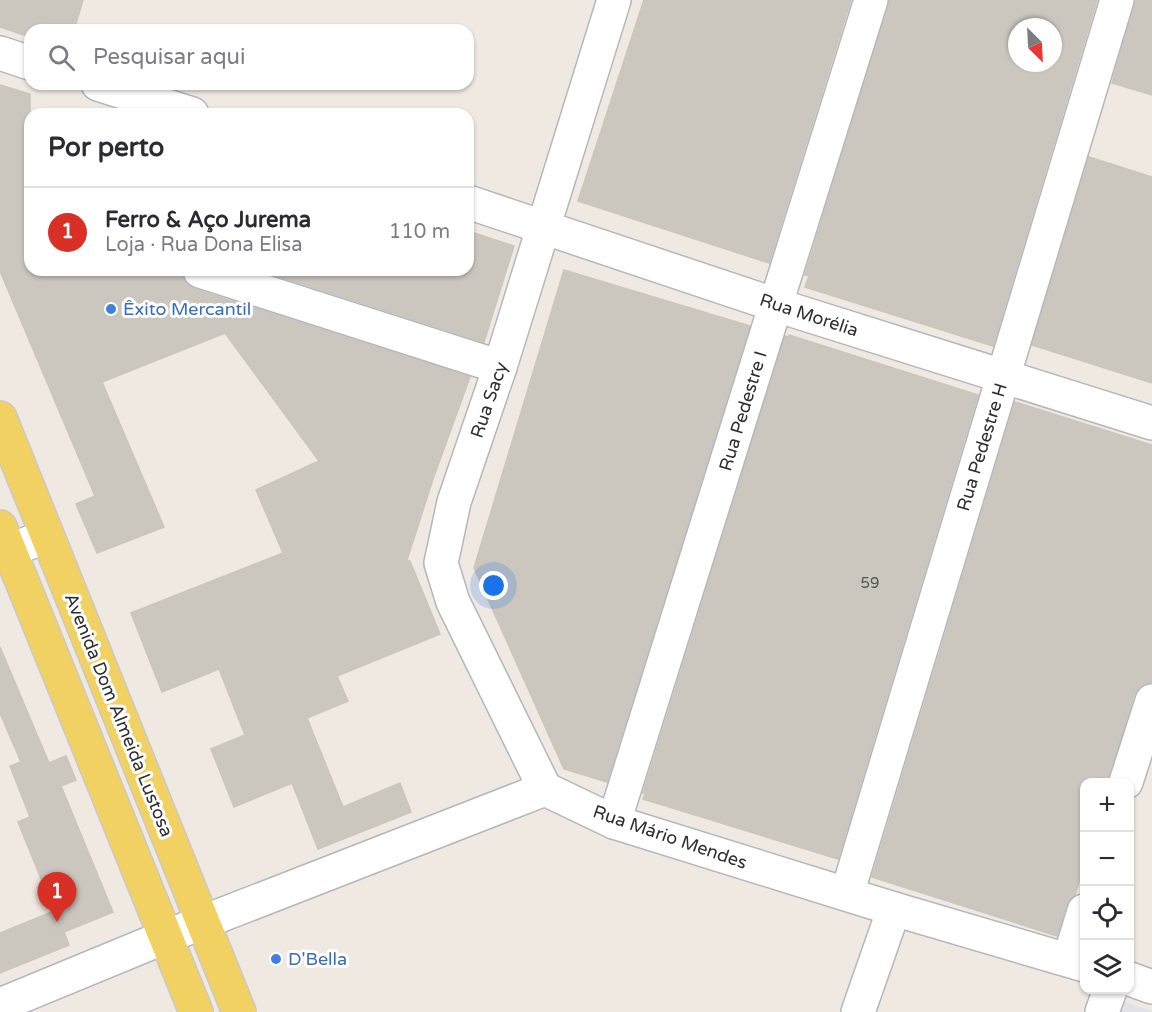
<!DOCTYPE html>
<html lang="pt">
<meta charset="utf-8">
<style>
:root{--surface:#fff;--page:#f2f2f3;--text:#2b2b33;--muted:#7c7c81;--line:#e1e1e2;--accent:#d93025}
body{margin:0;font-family:"Varela Round",sans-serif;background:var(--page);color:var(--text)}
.controls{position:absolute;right:18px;bottom:18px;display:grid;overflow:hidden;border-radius:12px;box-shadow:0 2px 4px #0004}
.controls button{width:54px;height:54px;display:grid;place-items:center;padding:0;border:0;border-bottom:2px solid var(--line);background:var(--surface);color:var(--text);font:30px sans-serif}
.compass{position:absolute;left:1008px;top:18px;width:54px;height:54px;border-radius:50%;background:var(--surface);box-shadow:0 2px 4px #0004;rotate:156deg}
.you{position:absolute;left:494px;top:586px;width:21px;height:21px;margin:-15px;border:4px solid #fff;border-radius:50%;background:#1a73e8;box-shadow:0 0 0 9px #1a73e833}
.badge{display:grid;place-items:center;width:39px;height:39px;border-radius:50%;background:var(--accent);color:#fff;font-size:20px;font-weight:700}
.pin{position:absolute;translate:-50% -50px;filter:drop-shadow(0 2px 3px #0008)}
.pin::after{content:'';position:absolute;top:32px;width:21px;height:18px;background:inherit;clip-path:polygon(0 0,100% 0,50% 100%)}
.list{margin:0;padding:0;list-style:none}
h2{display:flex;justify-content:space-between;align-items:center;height:78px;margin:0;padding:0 24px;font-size:26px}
h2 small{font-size:20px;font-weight:400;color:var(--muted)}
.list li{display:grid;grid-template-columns:39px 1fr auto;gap:18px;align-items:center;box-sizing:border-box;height:90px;padding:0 24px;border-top:2px solid var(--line)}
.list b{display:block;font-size:22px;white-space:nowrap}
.list p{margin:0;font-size:20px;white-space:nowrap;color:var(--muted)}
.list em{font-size:20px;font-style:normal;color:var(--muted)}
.icon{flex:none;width:33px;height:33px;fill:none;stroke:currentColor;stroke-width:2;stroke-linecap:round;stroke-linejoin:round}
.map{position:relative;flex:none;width:1152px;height:1012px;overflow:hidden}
.search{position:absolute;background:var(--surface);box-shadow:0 2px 4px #0004;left:24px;top:24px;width:450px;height:66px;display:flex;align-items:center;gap:15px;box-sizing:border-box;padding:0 21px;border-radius:18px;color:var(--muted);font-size:22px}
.panel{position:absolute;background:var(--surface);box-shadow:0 2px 4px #0004;left:24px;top:108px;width:450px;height:168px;border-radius:18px}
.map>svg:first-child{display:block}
.industrial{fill:#e3e1e8}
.building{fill:#cbc7bf;stroke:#cbc5ba;stroke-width:1.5;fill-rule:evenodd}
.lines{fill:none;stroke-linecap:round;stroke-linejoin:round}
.minor-casing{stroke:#b4b7c1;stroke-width:36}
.primary-casing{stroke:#c9c9c9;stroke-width:36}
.minor{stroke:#fff;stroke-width:33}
.primary{stroke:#f2d163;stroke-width:33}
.shop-dot{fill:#3f7fe0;stroke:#fff;stroke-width:2}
.labels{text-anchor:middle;stroke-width:6;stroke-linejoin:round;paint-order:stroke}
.number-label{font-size:15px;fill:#555452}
.shop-label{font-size:18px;fill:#366cbe;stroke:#fff;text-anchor:start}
.street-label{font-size:18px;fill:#2e2e2e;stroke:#fff}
</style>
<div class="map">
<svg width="1152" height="1012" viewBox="0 0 1152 1012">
<rect width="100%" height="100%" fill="#efe9e1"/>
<!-- industrial -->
<polygon class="industrial" points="1122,1001 1152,1011 1152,1012 1118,1012"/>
<!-- building -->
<g class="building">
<polygon points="0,0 83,0 74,30 30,30 30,37 0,27"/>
<polygon points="644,0 851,0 769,263 578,201"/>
<path d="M889,0H1097L993,346L805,287L809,276L805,275ZM1017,27H1053V63H1017Z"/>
<polygon points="1135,0 1152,0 1152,95 1112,83"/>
<polygon points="0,85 30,94 30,270 182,270 182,276 186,283 194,289 470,377 433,479 407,560 410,561 440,634 337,676 348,701 307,718 343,807 400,783 411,812 318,849 292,783 234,807 211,749 245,735 219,669 162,692 131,613 283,553 256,490 319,461 225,333 102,382 164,527 97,553 76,504 95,496 0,271"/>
<polygon points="1089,157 1152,177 1152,383 1032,345"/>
<polygon points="468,231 514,246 484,342 258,270 468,270"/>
<polygon points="564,270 750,326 607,782 564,769 474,568"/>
<polygon points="789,335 978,395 838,859 643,799 645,794 643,793 785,336 788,337"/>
<polygon points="1015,402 1152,445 1152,683 1140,687 1134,695 1108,783 1084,783 1084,866 1075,895 1066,906 1057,936 872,877"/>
<polygon points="0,647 49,763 66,756 76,780 61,786 113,912 64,932 69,945 0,973 0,933 54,911 18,822 30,817 10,766 21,762 0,713"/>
</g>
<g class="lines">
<defs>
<g id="minor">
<polyline points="0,53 30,63"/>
<polyline points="98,84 192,114"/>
<polyline points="468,202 776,305 1152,423"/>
<polyline points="200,271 500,367"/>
<polyline points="0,554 47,536"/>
<polyline points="1126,782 1152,701"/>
<polyline points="545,789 453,602 441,563 454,502 500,367 614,0"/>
<polyline points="614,822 871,0"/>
<polyline points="847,894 1117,0"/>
<polyline points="1069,960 1084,911"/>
<polyline points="1130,979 1152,987"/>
<polyline points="0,1005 165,937 545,789 614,822 894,909 1084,965"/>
<polyline points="858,1012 894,909"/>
<polyline points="1102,1012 1110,990"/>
</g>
<g id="primary">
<polyline points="0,418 239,1012"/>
<polyline points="0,527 196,1012"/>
</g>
</defs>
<!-- minor casing -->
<use href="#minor" class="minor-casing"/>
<!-- primary casing -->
<use href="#primary" class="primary-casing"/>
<!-- minor -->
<use href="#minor" class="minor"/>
<!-- primary -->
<use href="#primary" class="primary"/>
</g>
<!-- markers -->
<g class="shop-dot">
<circle cx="111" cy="309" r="6"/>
<circle cx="276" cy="959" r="6"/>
</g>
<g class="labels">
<!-- number labels -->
<g class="number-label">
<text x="870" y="588">59</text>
</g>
<!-- shop labels -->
<g class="shop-label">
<text x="123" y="315">Êxito Mercantil</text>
<text x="288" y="965">D'Bella</text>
</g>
<!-- street labels -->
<g class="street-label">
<text transform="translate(809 315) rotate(18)" y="6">Rua Morélia</text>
<text transform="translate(489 400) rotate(-71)" y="6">Rua Sacy</text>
<text transform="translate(743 411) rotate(-73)" y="6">Rua Pedestre I</text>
<text transform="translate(982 447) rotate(-73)" y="6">Rua Pedestre H</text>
<text transform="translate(119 715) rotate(68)" y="6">Avenida Dom Almeida Lustosa</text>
<text transform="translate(670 837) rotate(19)" y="6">Rua Mário Mendes</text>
</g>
</g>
</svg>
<div class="controls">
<button>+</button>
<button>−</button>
<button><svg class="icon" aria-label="locate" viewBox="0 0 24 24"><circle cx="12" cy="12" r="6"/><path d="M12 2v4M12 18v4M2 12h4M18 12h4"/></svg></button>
<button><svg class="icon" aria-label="layers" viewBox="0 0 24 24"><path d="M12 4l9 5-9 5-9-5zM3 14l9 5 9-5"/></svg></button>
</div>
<svg class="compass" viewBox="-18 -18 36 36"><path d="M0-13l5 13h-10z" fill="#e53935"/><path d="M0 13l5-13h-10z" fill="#7c7c81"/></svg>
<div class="you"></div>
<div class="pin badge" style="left:57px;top:922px">1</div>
<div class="search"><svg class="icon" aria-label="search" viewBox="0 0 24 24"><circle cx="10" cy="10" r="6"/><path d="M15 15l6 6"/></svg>Pesquisar aqui</div>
<section class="panel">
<h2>Por perto<small></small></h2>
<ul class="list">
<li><span class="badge">1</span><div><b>Ferro &amp; Aço Jurema</b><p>Loja · Rua Dona Elisa</p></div><em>110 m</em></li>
</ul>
</section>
</div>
